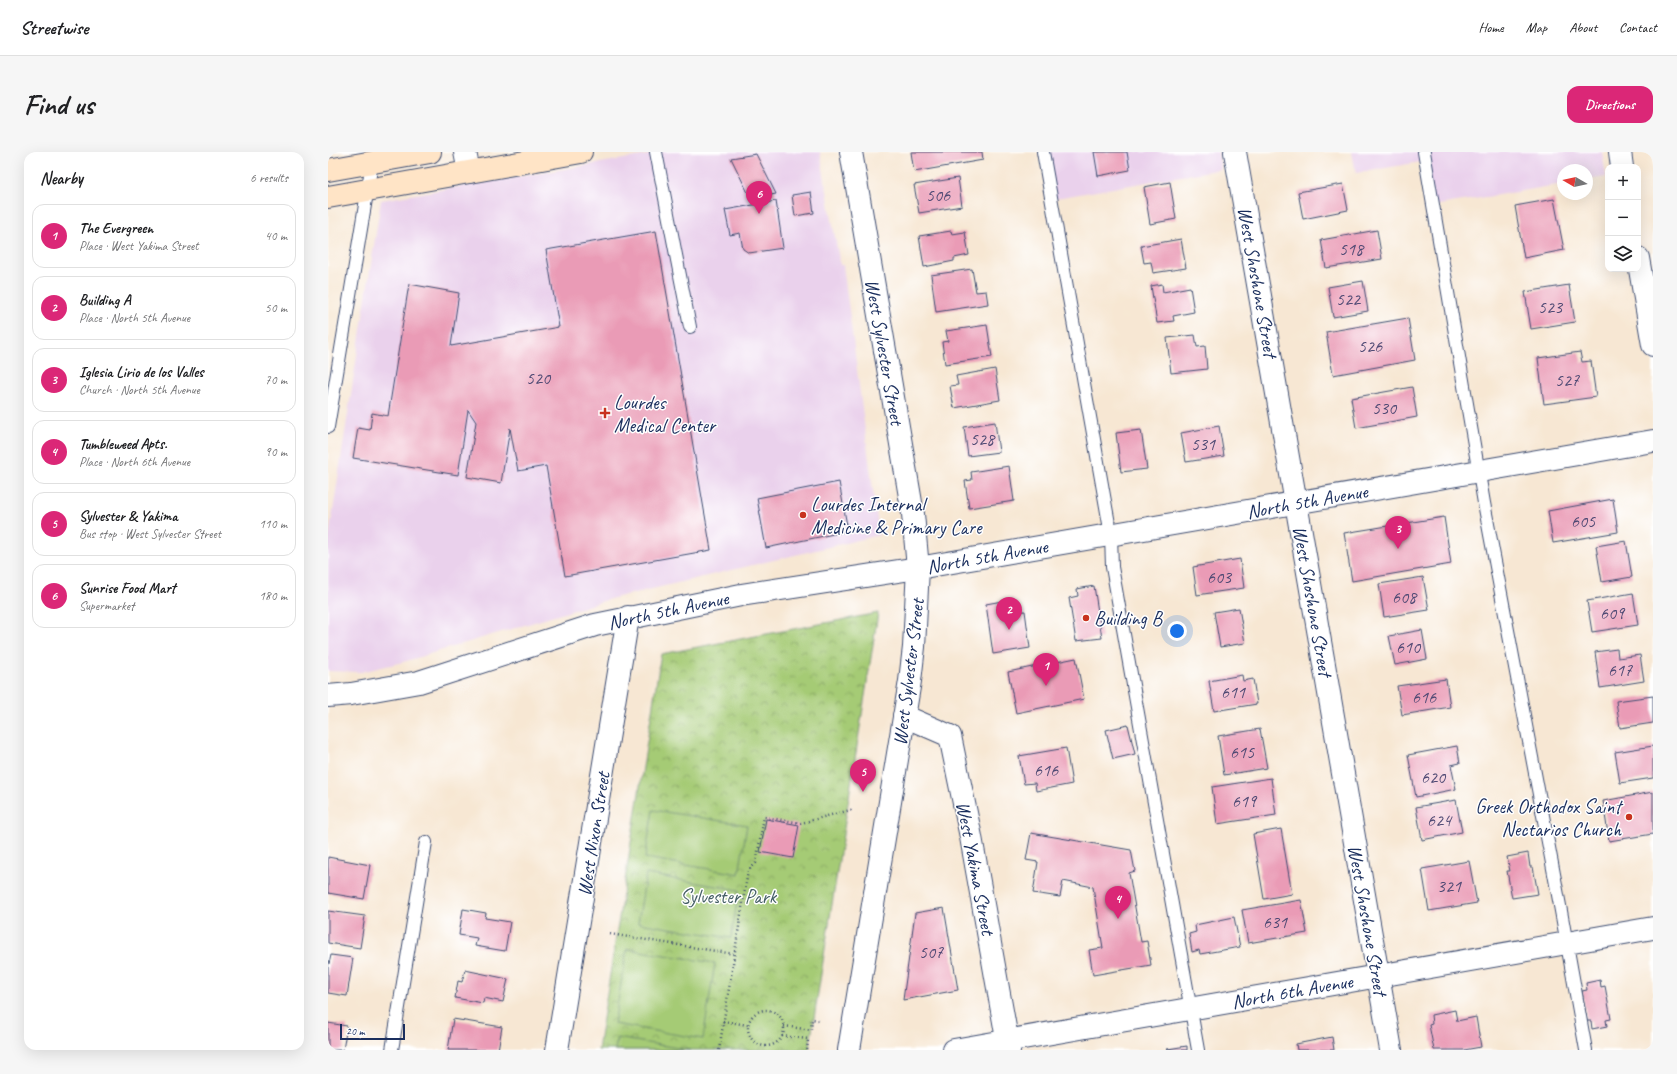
<!DOCTYPE html>
<meta charset="utf-8">
<style>
:root{--surface:#fff;--page:#f6f6f6;--text:#202124;--muted:#757577;--line:#e0e0e0;--accent:#db2777}
body{margin:0;font-family:Caveat,sans-serif;background:var(--page);color:var(--text)}
.controls{position:absolute;right:12px;top:12px;display:grid;overflow:hidden;border-radius:8px;box-shadow:0 4px 16px #0002}
.controls button{width:36px;height:36px;display:grid;place-items:center;padding:0;border:0;border-bottom:1px solid var(--line);background:var(--surface);color:var(--text);font:20px sans-serif}
.compass{position:absolute;left:1229px;top:12px;width:36px;height:36px;border-radius:50%;background:var(--surface);box-shadow:0 4px 16px #0002;rotate:279deg}
.scale{position:absolute;left:12px;bottom:10px;width:65px;box-sizing:border-box;padding-left:4px;border:2px solid #1b2f5e;border-top:0;font-size:11px;line-height:14px;white-space:nowrap;color:#1b2f5e;-webkit-text-stroke:3px #fff;paint-order:stroke}
.you{position:absolute;left:849px;top:479px;width:14px;height:14px;margin:-10px;border:3px solid #fff;border-radius:50%;background:#1a73e8;box-shadow:0 0 0 6px #1a73e833}
.badge{display:grid;place-items:center;width:26px;height:26px;border-radius:50%;background:var(--accent);color:#fff;font-size:13px;font-weight:700}
.pin{position:absolute;translate:-50% -33px;filter:drop-shadow(0 1px 2px #0008)}
.pin::after{content:'';position:absolute;top:21px;width:14px;height:12px;background:inherit;clip-path:polygon(0 0,100% 0,50% 100%)}
.list{margin:0;padding:0;list-style:none}
h2{display:flex;justify-content:space-between;align-items:center;height:52px;margin:0;padding:0 16px;font-size:17px}
h2 small{font-size:13px;font-weight:400;color:var(--muted)}
.list li{display:grid;grid-template-columns:26px 1fr auto;gap:12px;align-items:center;box-sizing:border-box;height:64px;margin:0 8px 8px;padding:0 8px;border:1px solid var(--line);border-radius:12px}
.list b{display:block;font-size:15px;white-space:nowrap}
.list p{margin:0;font-size:13px;white-space:nowrap;color:var(--muted)}
.list em{font-size:13px;font-style:normal;color:var(--muted)}
.icon{flex:none;width:22px;height:22px;fill:none;stroke:currentColor;stroke-width:2;stroke-linecap:round;stroke-linejoin:round}
.map{position:relative;flex:none;width:1325px;height:898px;overflow:hidden;border-radius:12px}
header{display:flex;align-items:center;gap:24px;box-sizing:border-box;height:56px;padding:0 20px;background:var(--surface);border-bottom:1px solid var(--line)}
header strong{font-size:19px}
nav{display:flex;gap:22px;margin-inline-start:auto;font-size:14px}
.intro{display:flex;align-items:center;justify-content:space-between;box-sizing:border-box;height:96px;padding:0 24px}
h1{margin:0;font-size:28px}
.button{padding:10px 18px;border-radius:12px;background:var(--accent);color:#fff;font-size:14px;font-weight:700}
main{display:flex;gap:24px;padding:0 24px}
aside{flex:1;background:var(--surface);border-radius:12px;box-shadow:0 4px 16px #0002}
.map>svg:first-child{display:block}
.built{fill:#ead1ec}
.park{fill:url(#park-crowns);stroke:#607d6a}
.pitch{fill:#a5cb75;stroke:#607d6a}
.building{fill:#ea9bb6}
.lines{fill:none;stroke-linecap:round;stroke-linejoin:round}
.service-casing{stroke:#3c4b70;stroke-width:14}
.minor-casing{stroke:#3c4b70;stroke-width:24}
.tertiary-casing{stroke:#3c4b70;stroke-width:24}
.secondary-casing{stroke:#3c4b70;stroke-width:24}
.path{stroke:#3c4b70;stroke-width:2.5;stroke-dasharray:1 3;stroke-linecap:butt}
.service{stroke:#fff;stroke-width:12}
.minor{stroke:#fff;stroke-width:22}
.tertiary{stroke:#fff;stroke-width:22}
.secondary{stroke:#ffe4c6;stroke-width:22}
.poi-dot{fill:#c8321e;stroke:#fff;stroke-width:1.5}
.labels{text-anchor:middle;stroke-width:3;stroke-linejoin:round;paint-order:stroke}
.number-label{font-size:18px;fill:#4f4a74}
.street-label{font-size:20px;fill:#1b2f5e;stroke:#fff}
.poi-label{font-size:20px;fill:#1b2f5e;stroke:#fff;text-anchor:start}
.park-label{font-size:20px;fill:#445e65;stroke:#fff}
</style>
<header>
<strong>Streetwise</strong>
<nav><a>Home</a><a>Map</a><a>About</a><a>Contact</a></nav>
</header>
<div class="intro"><h1>Find us</h1><a class="button">Directions</a></div>
<main>
<aside>
<h2>Nearby<small>6 results</small></h2>
<ul class="list">
<li><span class="badge">1</span><div><b>The Evergreen</b><p>Place · West Yakima Street</p></div><em>40 m</em></li>
<li><span class="badge">2</span><div><b>Building A</b><p>Place · North 5th Avenue</p></div><em>50 m</em></li>
<li><span class="badge">3</span><div><b>Iglesia Lirio de los Valles</b><p>Church · North 5th Avenue</p></div><em>70 m</em></li>
<li><span class="badge">4</span><div><b>Tumbleweed Apts.</b><p>Place · North 6th Avenue</p></div><em>90 m</em></li>
<li><span class="badge">5</span><div><b>Sylvester &amp; Yakima</b><p>Bus stop · West Sylvester Street</p></div><em>110 m</em></li>
<li><span class="badge">6</span><div><b>Sunrise Food Mart</b><p>Supermarket</p></div><em>180 m</em></li>
</ul>
</aside>
<div class="map">
<svg width="1325" height="898" viewBox="0 0 1325 898">
<defs>
<pattern id="park-crowns" width="20" height="18" patternUnits="userSpaceOnUse"><rect width="20" height="18" fill="#a5cb75"/><path d="M2 6a3 3 0 1 1 6 0M12 15a3 3 0 1 1 6 0" fill="none" stroke="#86a563"/></pattern>
</defs>
<rect width="100%" height="100%" fill="#fff"/>
<filter id="ink" filterUnits="userSpaceOnUse"><feTurbulence type="fractalNoise" baseFrequency=".025" numOctaves="2"/><feDisplacementMap in="SourceGraphic" scale="8" xChannelSelector="R" yChannelSelector="G"/><feConvolveMatrix kernelMatrix="1 2 1 2 8 2 1 2 1" color-interpolation-filters="sRGB"/></filter>
<filter id="wash" filterUnits="userSpaceOnUse"><feTurbulence type="fractalNoise" baseFrequency=".012" numOctaves="4" result="noise"/><feDisplacementMap in="SourceGraphic" scale="16" xChannelSelector="R" yChannelSelector="G"/><feGaussianBlur stdDeviation="0.9" result="paint"/><feColorMatrix in="noise" values="0 0 0 0 0 0 0 0 0 0 0 0 0 0 0 0 0 1.4 0 .05"/><feComposite in="paint" operator="in"/></filter>
<g filter="url(#wash)">
<rect width="100%" height="100%" fill="#f7e7d3"/>
<!-- built -->
<g class="built">
<polygon points="337,0 492,0 512,113 515,113 551,383 282,447 75,510 33,520 0,519 0,391 53,48"/>
<polygon points="715,0 890,0 893,17 723,47"/>
<polygon points="1024,0 1274,0 1278,25 1259,28 1259,18 1235,18 1235,32 1105,54 1098,9 1028,21"/>
</g>
<!-- park -->
<polygon class="park" points="550,461 481,898 270,898 333,502"/>
<!-- pitch -->
<g class="pitch">
<polygon points="325,658 419,673 411,722 317,706"/>
<polygon points="318,722 411,738 403,786 310,771"/>
<polygon points="299,797 387,811 375,887 286,872"/>
<polygon points="289,886 362,898 287,898"/>
</g>
<g id="blocks">
<!-- building -->
<g class="building">
<polygon points="583,0 654,0 655,8 586,20"/>
<polygon points="766,0 799,0 802,18 770,24"/>
<polygon points="428,2 448,42 423,47 403,6"/>
<polygon points="630,26 634,54 591,61 586,33"/>
<polygon points="842,30 848,67 822,72 816,35"/>
<polygon points="1015,32 1020,58 975,67 970,40"/>
<polygon points="483,40 486,61 467,64 464,43"/>
<polygon points="1226,47 1236,98 1196,106 1187,54"/>
<polygon points="448,49 455,96 421,101 415,97 412,81 402,83 397,58"/>
<polygon points="1049,78 1054,107 998,116 993,88"/>
<polygon points="328,79 383,398 237,424 218,314 190,319 182,276 173,331 139,325 148,270 140,258 130,323 25,306 30,276 42,278 44,261 60,264 81,132 131,141 123,194 231,175 218,98"/>
<polygon points="623,79 624,82 637,80 641,103 626,106 626,109 596,115 591,84"/>
<polygon points="853,87 858,116 825,121 823,110 816,111 813,94"/>
<polygon points="644,117 648,140 658,139 660,152 608,160 603,123"/>
<polygon points="1035,129 1040,159 1005,165 1000,135"/>
<polygon points="834,132 835,140 862,135 866,160 845,164 846,169 829,171 823,134"/>
<polygon points="1241,133 1247,170 1203,177 1197,140"/>
<polygon points="1080,166 1087,208 1005,223 998,180"/>
<polygon points="659,173 664,205 617,212 614,190 620,189 618,179"/>
<polygon points="867,183 869,195 877,194 879,217 843,221 839,186"/>
<polygon points="1252,200 1254,210 1263,209 1268,245 1216,252 1210,206"/>
<polygon points="667,217 672,248 626,256 622,234 630,233 628,224"/>
<polygon points="1084,235 1089,265 1028,276 1023,246"/>
<polygon points="667,270 671,300 640,304 636,275"/>
<polygon points="891,274 896,304 858,310 853,281"/>
<polygon points="813,278 819,317 793,320 788,281"/>
<polygon points="681,314 686,349 641,356 637,329 644,328 643,320"/>
<polygon points="511,330 520,379 438,396 429,346"/>
<polygon points="1285,347 1290,380 1225,391 1220,359"/>
<polygon points="1116,365 1123,412 1024,429 1016,381"/>
<polygon points="1298,389 1304,425 1274,430 1268,394"/>
<polygon points="912,407 916,436 869,443 865,415"/>
<polygon points="1095,425 1101,458 1056,465 1051,432"/>
<polygon points="766,434 774,486 748,489 741,446 750,444 749,437"/>
<polygon points="1305,441 1310,473 1264,480 1259,449"/>
<polygon points="685,447 687,460 697,459 702,496 665,502 658,452"/>
<polygon points="911,456 917,491 892,495 886,460"/>
<polygon points="1094,478 1099,507 1067,513 1061,484"/>
<polygon points="1289,497 1290,506 1312,503 1316,529 1272,536 1267,500"/>
<polygon points="748,506 756,547 688,561 680,520"/>
<polygon points="914,523 915,529 925,527 929,552 886,559 881,529"/>
<polygon points="1118,527 1122,555 1074,563 1069,534"/>
<polygon points="1325,544 1325,571 1292,576 1288,549"/>
<polygon points="800,573 807,602 785,607 778,578"/>
<polygon points="932,577 939,616 896,623 890,584"/>
<polygon points="1129,594 1132,611 1123,613 1128,637 1088,645 1080,603"/>
<polygon points="1325,594 1325,626 1292,631 1287,600"/>
<polygon points="738,596 744,632 708,639 707,631 696,632 691,604"/>
<polygon points="943,626 948,663 889,672 884,635"/>
<polygon points="1325,640 1325,682 1281,689 1275,649"/>
<polygon points="1128,648 1134,680 1094,688 1088,655"/>
<polygon points="438,667 471,673 465,706 432,700"/>
<polygon points="953,677 964,742 936,747 925,682"/>
<polygon points="703,681 803,698 807,719 801,721 813,790 819,789 823,813 765,823 761,798 775,796 765,735 735,729 732,745 705,741 710,710 698,708"/>
<polygon points="1200,701 1202,715 1205,715 1210,742 1184,746 1179,719 1182,719 1179,705"/>
<polygon points="0,705 42,713 36,747 0,741"/>
<polygon points="1141,709 1149,751 1101,759 1094,717"/>
<polygon points="973,748 979,781 920,791 914,758"/>
<polygon points="616,756 630,838 575,848 587,761"/>
<polygon points="135,757 158,761 157,766 182,770 177,799 147,794 149,786 131,783"/>
<polygon points="0,759 37,764 32,796 0,791"/>
<polygon points="906,765 912,795 872,802 871,798 864,800 861,782 868,780 867,773"/>
<polygon points="3,803 25,806 19,844 0,841 0,812 1,812"/>
<polygon points="137,818 180,827 175,850 156,846 155,851 127,846 130,829 134,830"/>
<polygon points="1272,828 1273,835 1277,834 1283,867 1278,868 1279,874 1264,877 1263,869 1259,869 1254,839 1259,838 1258,831"/>
<polygon points="1127,858 1129,869 1148,865 1153,895 1136,898 1106,898 1101,873 1104,872 1103,863"/>
<polygon points="125,867 174,875 170,898 120,898"/>
<polygon points="0,871 19,874 15,898 0,898"/>
<polygon points="1004,885 1006,898 969,898 968,892"/>
<polygon points="859,894 859,898 839,898 839,897"/>
</g>
</g>
</g>
<g filter="url(#ink)">
<use href="#blocks" fill-opacity="0" stroke="#3c4b70" stroke-width="1"/>
<g class="lines">
<defs>
<g id="service">
<polyline points="328,0 362,175"/>
<polyline points="715,0 783,383 784,415 870,898"/>
<polyline points="1096,0 1156,351 1233,759 1258,898"/>
<polyline points="0,275 44,11"/>
<polyline points="64,898 98,690"/>
</g>
<g id="minor">
<polyline points="137,0 141,20"/>
<polyline points="907,0 1063,898"/>
<polyline points="1292,0 1294,15"/>
<polyline points="1310,106 1325,193"/>
<polyline points="576,564 622,584 643,685 681,898"/>
<polyline points="229,898 300,465"/>
<polyline points="626,898 1325,776"/>
</g>
<g id="tertiary">
<polyline points="0,544 23,542 91,530 267,473 413,443 590,416 1325,289"/>
<polyline points="521,898 582,529 586,495 590,416 585,362 523,0"/>
</g>
<g id="secondary">
<polyline points="0,18 102,0"/>
<polyline points="0,45 253,0"/>
</g>
</defs>
<!-- service casing -->
<use href="#service" class="service-casing"/>
<!-- minor casing -->
<use href="#minor" class="minor-casing"/>
<!-- tertiary casing -->
<use href="#tertiary" class="tertiary-casing"/>
<!-- secondary casing -->
<use href="#secondary" class="secondary-casing"/>
<!-- path -->
<g class="path">
<polyline points="282,782 406,802"/>
<circle cx="438" cy="876" r="18"/>
<polyline points="395,869 420,873"/>
<polyline points="456,874 483,878 484,867 490,868"/>
<polyline points="454,884 480,887 479,898"/>
<polyline points="391,898 420,719 428,711 436,665 473,671 526,657"/>
</g>
<!-- service -->
<use href="#service" class="service"/>
<!-- minor -->
<use href="#minor" class="minor"/>
<!-- tertiary -->
<use href="#tertiary" class="tertiary"/>
<!-- secondary -->
<use href="#secondary" class="secondary"/>
</g>
</g>
<!-- markers -->
<g class="poi-dot">
<path d="M275 255h4v4h4v4h-4v4h-4v-4h-4v-4h4z"/>
<circle cx="475" cy="363" r="4"/>
<circle cx="758" cy="466" r="4"/>
<circle cx="1301" cy="665" r="4"/>
</g>
<g class="labels">
<!-- number labels -->
<g class="number-label">
<text x="610" y="49">506</text>
<text x="1023" y="103">518</text>
<text x="1020" y="153">522</text>
<text x="1222" y="161">523</text>
<text x="1042" y="200">526</text>
<text x="210" y="232">520</text>
<text x="1239" y="234">527</text>
<text x="1056" y="262">530</text>
<text x="654" y="293">528</text>
<text x="875" y="298">531</text>
<text x="1255" y="375">605</text>
<text x="891" y="431">603</text>
<text x="1076" y="451">608</text>
<text x="1284" y="467">609</text>
<text x="1080" y="501">610</text>
<text x="1292" y="524">617</text>
<text x="905" y="546">611</text>
<text x="1096" y="551">616</text>
<text x="914" y="606">615</text>
<text x="718" y="624">616</text>
<text x="1105" y="631">620</text>
<text x="916" y="655">619</text>
<text x="1111" y="674">624</text>
<text x="1121" y="740">321</text>
<text x="947" y="776">631</text>
<text x="603" y="806">507</text>
</g>
<!-- street labels -->
<g class="street-label">
<text transform="translate(930 130) rotate(80)" y="7">West Shoshone Street</text>
<text transform="translate(557 200) rotate(80)" y="7">West Sylvester Street</text>
<text transform="translate(979 349) rotate(-10)" y="7">North 5th Avenue</text>
<text transform="translate(659 404) rotate(-10)" y="7">North 5th Avenue</text>
<text transform="translate(985 449) rotate(80)" y="7">West Shoshone Street</text>
<text transform="translate(340 458) rotate(-12)" y="7">North 5th Avenue</text>
<text transform="translate(580 520) rotate(-83)" y="7">West Sylvester Street</text>
<text transform="translate(265 682) rotate(-81)" y="7">West Nixon Street</text>
<text transform="translate(648 716) rotate(79)" y="7">West Yakima Street</text>
<text transform="translate(1040 768) rotate(80)" y="7">West Shoshone Street</text>
<text transform="translate(964 839) rotate(-10)" y="7">North 6th Avenue</text>
</g>
<!-- poi labels -->
<g class="poi-label">
<text x="286" y="257">Lourdes<tspan x="286" dy="23">Medical Center</tspan></text>
<text x="483" y="359">Lourdes Internal<tspan x="483" dy="23">Medicine &amp; Primary Care</tspan></text>
<text x="766" y="473">Building B</text>
<text x="1293" y="661" text-anchor="end">Greek Orthodox Saint<tspan x="1293" dy="23">Nectarios Church</tspan></text>
</g>
<!-- park labels -->
<g class="park-label">
<text x="400" y="751">Sylvester Park</text>
</g>
</g>
</svg>
<div class="controls">
<button>+</button>
<button>−</button>
<button><svg class="icon" aria-label="layers" viewBox="0 0 24 24"><path d="M12 4l9 5-9 5-9-5zM3 14l9 5 9-5"/></svg></button>
</div>
<svg class="compass" viewBox="-18 -18 36 36"><path d="M0-13l5 13h-10z" fill="#e53935"/><path d="M0 13l5-13h-10z" fill="#757577"/></svg>
<div class="scale">20 m</div>
<div class="you"></div>
<div class="pin badge" style="left:718px;top:534px">1</div>
<div class="pin badge" style="left:681px;top:478px">2</div>
<div class="pin badge" style="left:1070px;top:397px">3</div>
<div class="pin badge" style="left:790px;top:767px">4</div>
<div class="pin badge" style="left:535px;top:640px">5</div>
<div class="pin badge" style="left:431px;top:62px">6</div>
</div>
</main>
